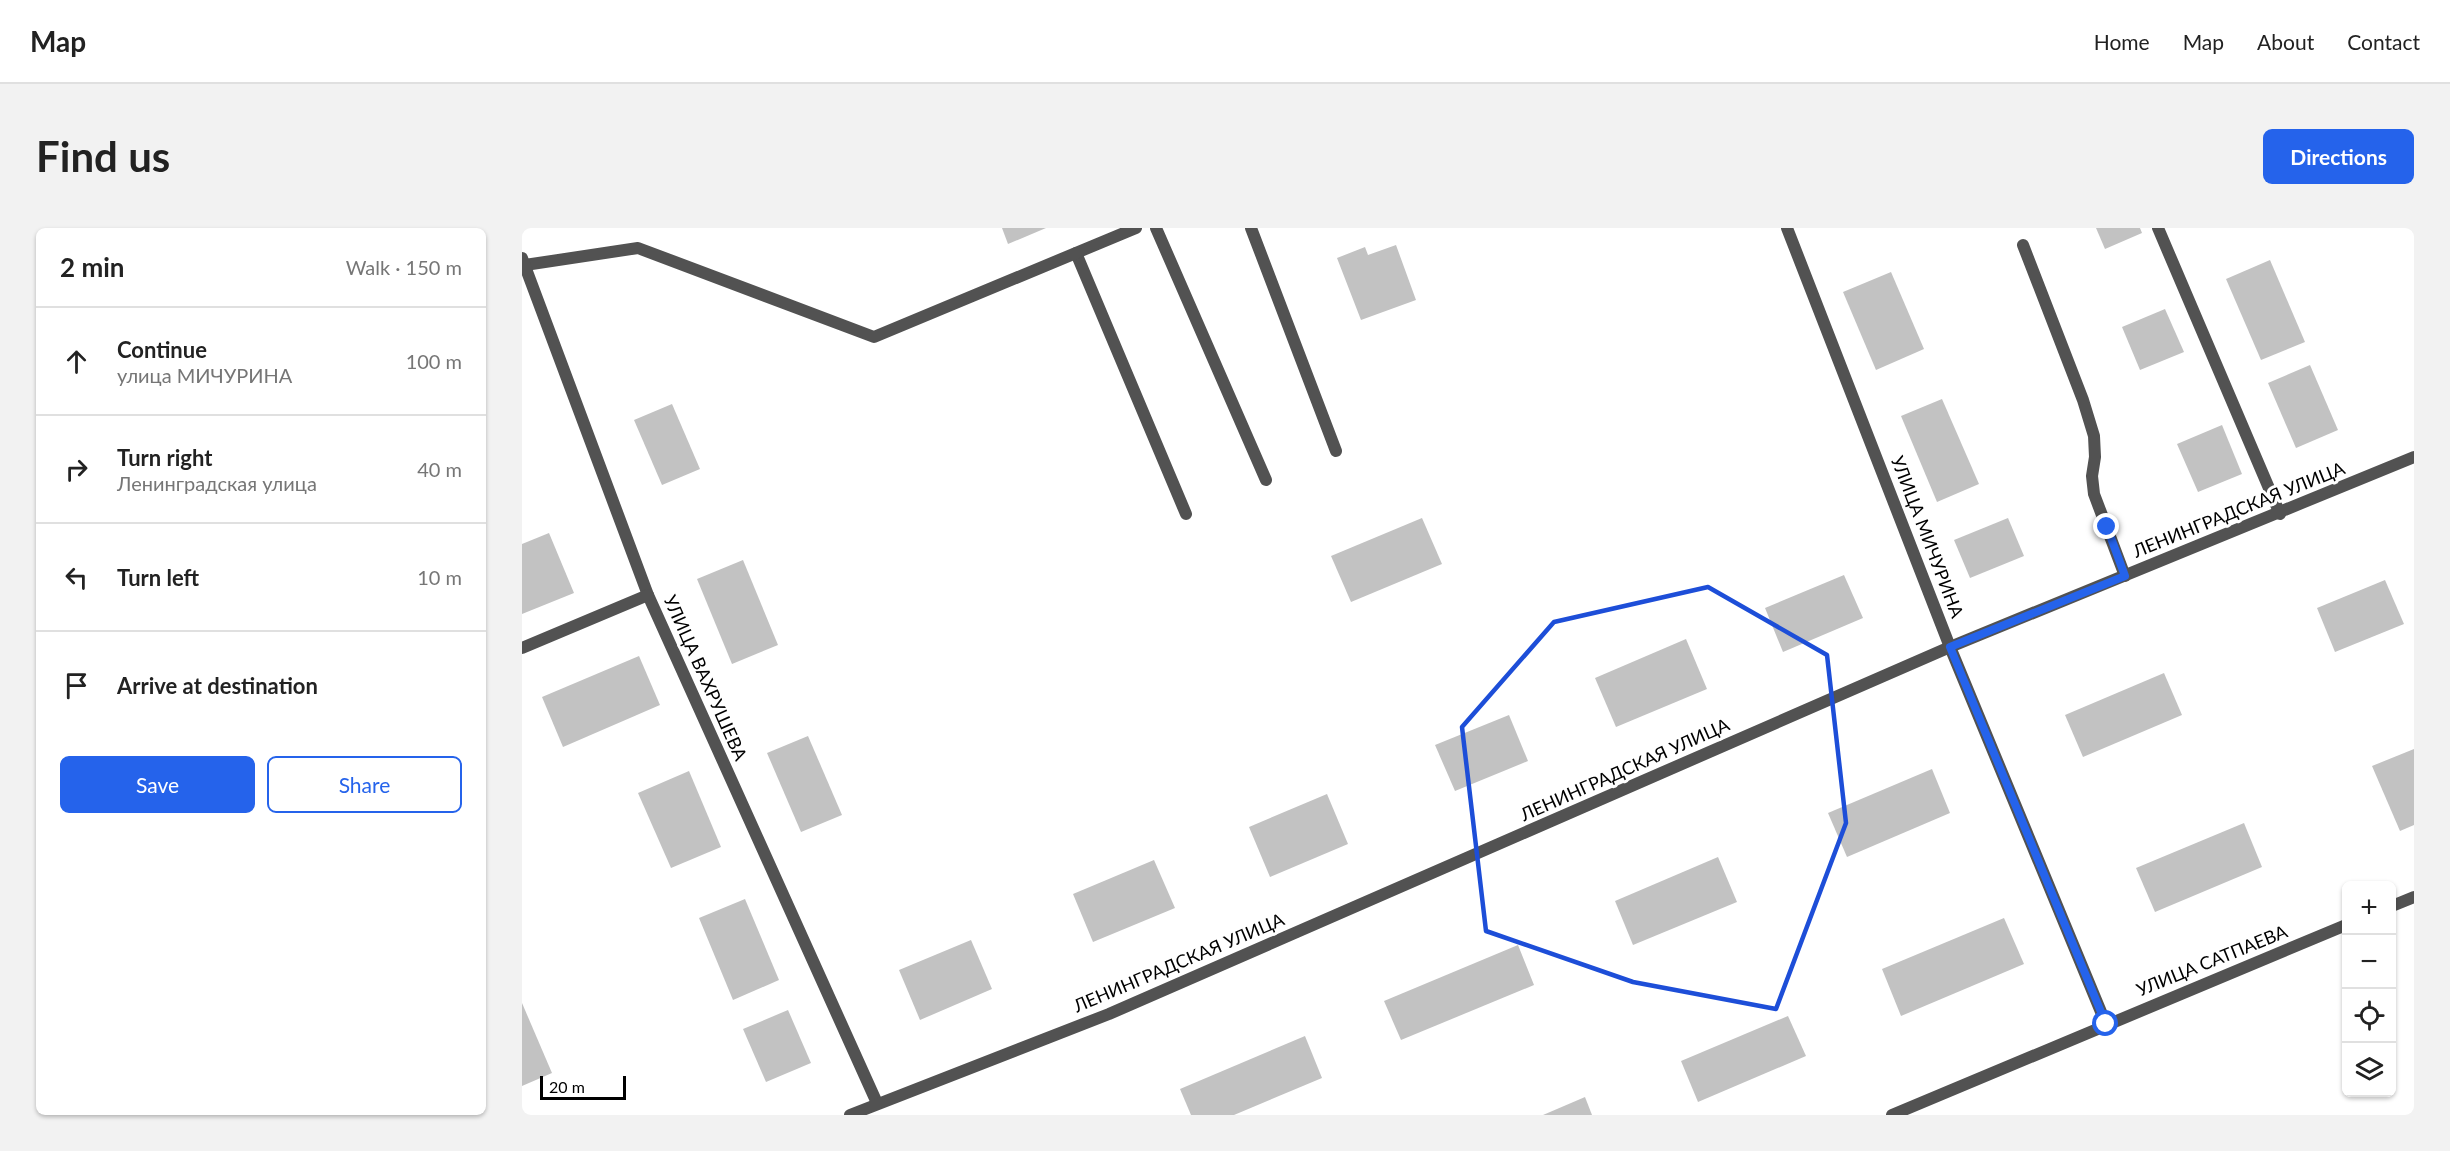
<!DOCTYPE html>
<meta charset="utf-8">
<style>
:root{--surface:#fff;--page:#f2f2f2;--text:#222;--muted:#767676;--line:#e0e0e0;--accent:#2563eb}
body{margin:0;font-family:Lato,sans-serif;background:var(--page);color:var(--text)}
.controls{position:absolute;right:18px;bottom:18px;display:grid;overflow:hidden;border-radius:9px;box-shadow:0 2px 4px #0004}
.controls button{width:54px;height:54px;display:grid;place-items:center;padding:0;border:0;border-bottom:2px solid var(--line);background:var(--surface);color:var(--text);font:30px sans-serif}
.scale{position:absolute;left:18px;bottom:15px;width:86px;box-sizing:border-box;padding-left:6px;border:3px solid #000;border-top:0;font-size:16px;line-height:21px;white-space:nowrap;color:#000;-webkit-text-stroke:4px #fff;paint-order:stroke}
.stop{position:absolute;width:18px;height:18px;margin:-14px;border:4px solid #2563eb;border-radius:50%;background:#fff}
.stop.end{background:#2563eb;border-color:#fff;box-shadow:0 2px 6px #0008}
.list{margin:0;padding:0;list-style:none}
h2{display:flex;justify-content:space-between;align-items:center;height:78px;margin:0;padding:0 24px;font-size:26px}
h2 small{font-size:20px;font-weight:400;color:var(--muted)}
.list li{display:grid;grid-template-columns:39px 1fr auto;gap:18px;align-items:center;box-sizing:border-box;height:108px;padding:0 24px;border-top:2px solid var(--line)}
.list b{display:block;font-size:22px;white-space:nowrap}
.list p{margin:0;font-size:20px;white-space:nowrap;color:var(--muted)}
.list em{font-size:20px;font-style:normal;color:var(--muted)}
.actions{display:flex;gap:12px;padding:18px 24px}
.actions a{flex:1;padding:14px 0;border:2px solid var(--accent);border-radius:9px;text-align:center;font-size:21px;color:var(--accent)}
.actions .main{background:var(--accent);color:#fff}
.icon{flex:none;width:33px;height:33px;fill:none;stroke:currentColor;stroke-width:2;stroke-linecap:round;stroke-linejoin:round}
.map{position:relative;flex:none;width:1892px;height:887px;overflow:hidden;border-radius:9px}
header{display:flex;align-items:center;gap:36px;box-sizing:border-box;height:84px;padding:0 30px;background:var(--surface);border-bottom:2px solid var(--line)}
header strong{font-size:28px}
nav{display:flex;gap:33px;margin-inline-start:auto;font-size:21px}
.intro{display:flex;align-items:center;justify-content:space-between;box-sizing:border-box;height:144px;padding:0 36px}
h1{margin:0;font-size:42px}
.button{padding:15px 27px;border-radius:9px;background:var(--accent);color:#fff;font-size:21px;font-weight:700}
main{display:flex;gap:36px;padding:0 36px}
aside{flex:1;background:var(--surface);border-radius:9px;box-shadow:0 2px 4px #0004}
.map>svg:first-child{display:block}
.building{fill:#c2c2c2}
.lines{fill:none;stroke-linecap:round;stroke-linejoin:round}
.service{stroke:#525252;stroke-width:12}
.minor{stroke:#525252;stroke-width:12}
.route{stroke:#2563eb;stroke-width:8}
.marked{fill:none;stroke:#1d4ed8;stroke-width:4.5;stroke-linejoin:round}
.labels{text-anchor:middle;stroke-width:6;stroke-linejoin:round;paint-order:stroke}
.street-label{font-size:18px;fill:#000;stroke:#fff}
</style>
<header>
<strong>Map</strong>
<nav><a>Home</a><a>Map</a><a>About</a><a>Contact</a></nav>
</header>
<div class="intro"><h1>Find us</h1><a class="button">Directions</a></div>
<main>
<aside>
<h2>2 min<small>Walk · 150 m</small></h2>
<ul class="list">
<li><svg class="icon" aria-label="ahead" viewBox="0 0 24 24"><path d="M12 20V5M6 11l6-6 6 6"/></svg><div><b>Continue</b><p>улица МИЧУРИНА</p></div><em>100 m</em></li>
<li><svg class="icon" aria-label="right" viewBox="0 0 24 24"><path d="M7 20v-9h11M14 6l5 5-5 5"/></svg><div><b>Turn right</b><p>Ленинградская улица</p></div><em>40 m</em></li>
<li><svg class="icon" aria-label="left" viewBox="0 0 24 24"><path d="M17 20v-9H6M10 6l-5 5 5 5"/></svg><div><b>Turn left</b></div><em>10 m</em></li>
<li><svg class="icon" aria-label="arrive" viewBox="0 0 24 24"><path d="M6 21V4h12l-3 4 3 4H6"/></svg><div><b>Arrive at destination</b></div></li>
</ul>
<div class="actions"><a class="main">Save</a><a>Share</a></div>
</aside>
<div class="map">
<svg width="1892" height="887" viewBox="0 0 1892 887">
<rect width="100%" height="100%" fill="#fff"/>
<!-- building -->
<g class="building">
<polygon points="480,0 524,0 486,16"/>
<polygon points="1574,0 1618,0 1620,5 1583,21"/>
<polygon points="874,17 894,72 839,92 815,30 843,19 846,27"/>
<polygon points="1748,32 1783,114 1739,132 1704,51"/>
<polygon points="1369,44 1402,121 1354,142 1321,64"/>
<polygon points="1643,81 1662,124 1618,142 1600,99"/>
<polygon points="1788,137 1816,202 1774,220 1746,155"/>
<polygon points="1420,171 1457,256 1415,274 1379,188"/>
<polygon points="150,176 178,241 140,257 112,192"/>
<polygon points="1700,197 1720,246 1676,264 1655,216"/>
<polygon points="900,290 920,336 829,374 809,328"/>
<polygon points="1486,290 1502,328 1448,350 1432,312"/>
<polygon points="27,305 52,365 0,386 0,316"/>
<polygon points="221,332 256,417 210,436 175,351"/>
<polygon points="1322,347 1341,390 1261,424 1243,380"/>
<polygon points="1863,352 1882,396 1813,424 1795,380"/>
<polygon points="1164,411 1185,461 1094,499 1073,450"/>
<polygon points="117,428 138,477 41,519 20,469"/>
<polygon points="1642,445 1660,487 1561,529 1543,487"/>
<polygon points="987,487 1006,533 933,563 913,517"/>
<polygon points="286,508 320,587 279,604 245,525"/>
<polygon points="1892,521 1892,597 1878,603 1850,538"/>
<polygon points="1410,541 1428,585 1325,629 1306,585"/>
<polygon points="167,543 199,619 149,640 116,565"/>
<polygon points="805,566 826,616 748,649 727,599"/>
<polygon points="1722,595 1740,639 1633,684 1614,640"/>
<polygon points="1196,629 1215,674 1111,717 1093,673"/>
<polygon points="632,632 653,680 571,714 551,666"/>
<polygon points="223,671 257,752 211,772 177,690"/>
<polygon points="1482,690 1502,736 1379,788 1360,741"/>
<polygon points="449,712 470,761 398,792 377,742"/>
<polygon points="996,717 1012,757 879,812 862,773"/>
<polygon points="0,775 30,845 0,858"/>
<polygon points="266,782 289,835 244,854 221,801"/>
<polygon points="1266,788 1284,828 1176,874 1159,833"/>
<polygon points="783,808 800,850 712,887 669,887 658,861"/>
<polygon points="1063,869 1070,887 1021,887"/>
</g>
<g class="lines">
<!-- service -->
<g class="service">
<polyline points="634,0 744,252"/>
<polyline points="729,0 814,223"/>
<polyline points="1636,0 1758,286"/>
<polyline points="1501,17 1561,172 1572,208 1573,229 1570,248 1572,266 1603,348"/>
<polyline points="554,25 664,286"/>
<polyline points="3,37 116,20 352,109 614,0"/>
</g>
<!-- minor -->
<g class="minor">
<polyline points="1265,0 1428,419 1584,796"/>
<polyline points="0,30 126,367 355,875"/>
<polyline points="0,420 126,367"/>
<polyline points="1870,678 1892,669"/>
<polyline points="328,887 587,786 1428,419 1892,229"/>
<polyline points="1370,887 1824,697"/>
</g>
</g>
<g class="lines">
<!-- route -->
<polyline class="route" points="1584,796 1428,419 1603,348 1585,299"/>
</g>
<!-- marked area -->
<path class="marked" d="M1186,359L1305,427L1324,595L1254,781L1111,754L964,703L940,499L1032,394Z"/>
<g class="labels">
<!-- street labels -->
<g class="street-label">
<text transform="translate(1717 282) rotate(-22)" y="6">ЛЕНИНГРАДСКАЯ УЛИЦА</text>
<text transform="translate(1405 309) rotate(69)" y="6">УЛИЦА МИЧУРИНА</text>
<text transform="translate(183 450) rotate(66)" y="6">УЛИЦА ВАХРУШЕВА</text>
<text transform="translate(1103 542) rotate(-24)" y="6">ЛЕНИНГРАДСКАЯ УЛИЦА</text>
<text transform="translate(1690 733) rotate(-22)" y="6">УЛИЦА САТПАЕВА</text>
<text transform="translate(657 735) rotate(-23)" y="6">ЛЕНИНГРАДСКАЯ УЛИЦА</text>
</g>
</g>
</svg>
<div class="controls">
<button>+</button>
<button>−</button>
<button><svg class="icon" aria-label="locate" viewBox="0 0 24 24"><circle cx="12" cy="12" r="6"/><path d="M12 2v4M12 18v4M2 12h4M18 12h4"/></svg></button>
<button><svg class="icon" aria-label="layers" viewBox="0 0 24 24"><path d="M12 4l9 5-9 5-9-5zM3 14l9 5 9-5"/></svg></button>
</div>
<div class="scale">20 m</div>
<div class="stop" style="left:1584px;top:796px"></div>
<div class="stop end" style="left:1585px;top:299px"></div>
</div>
</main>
